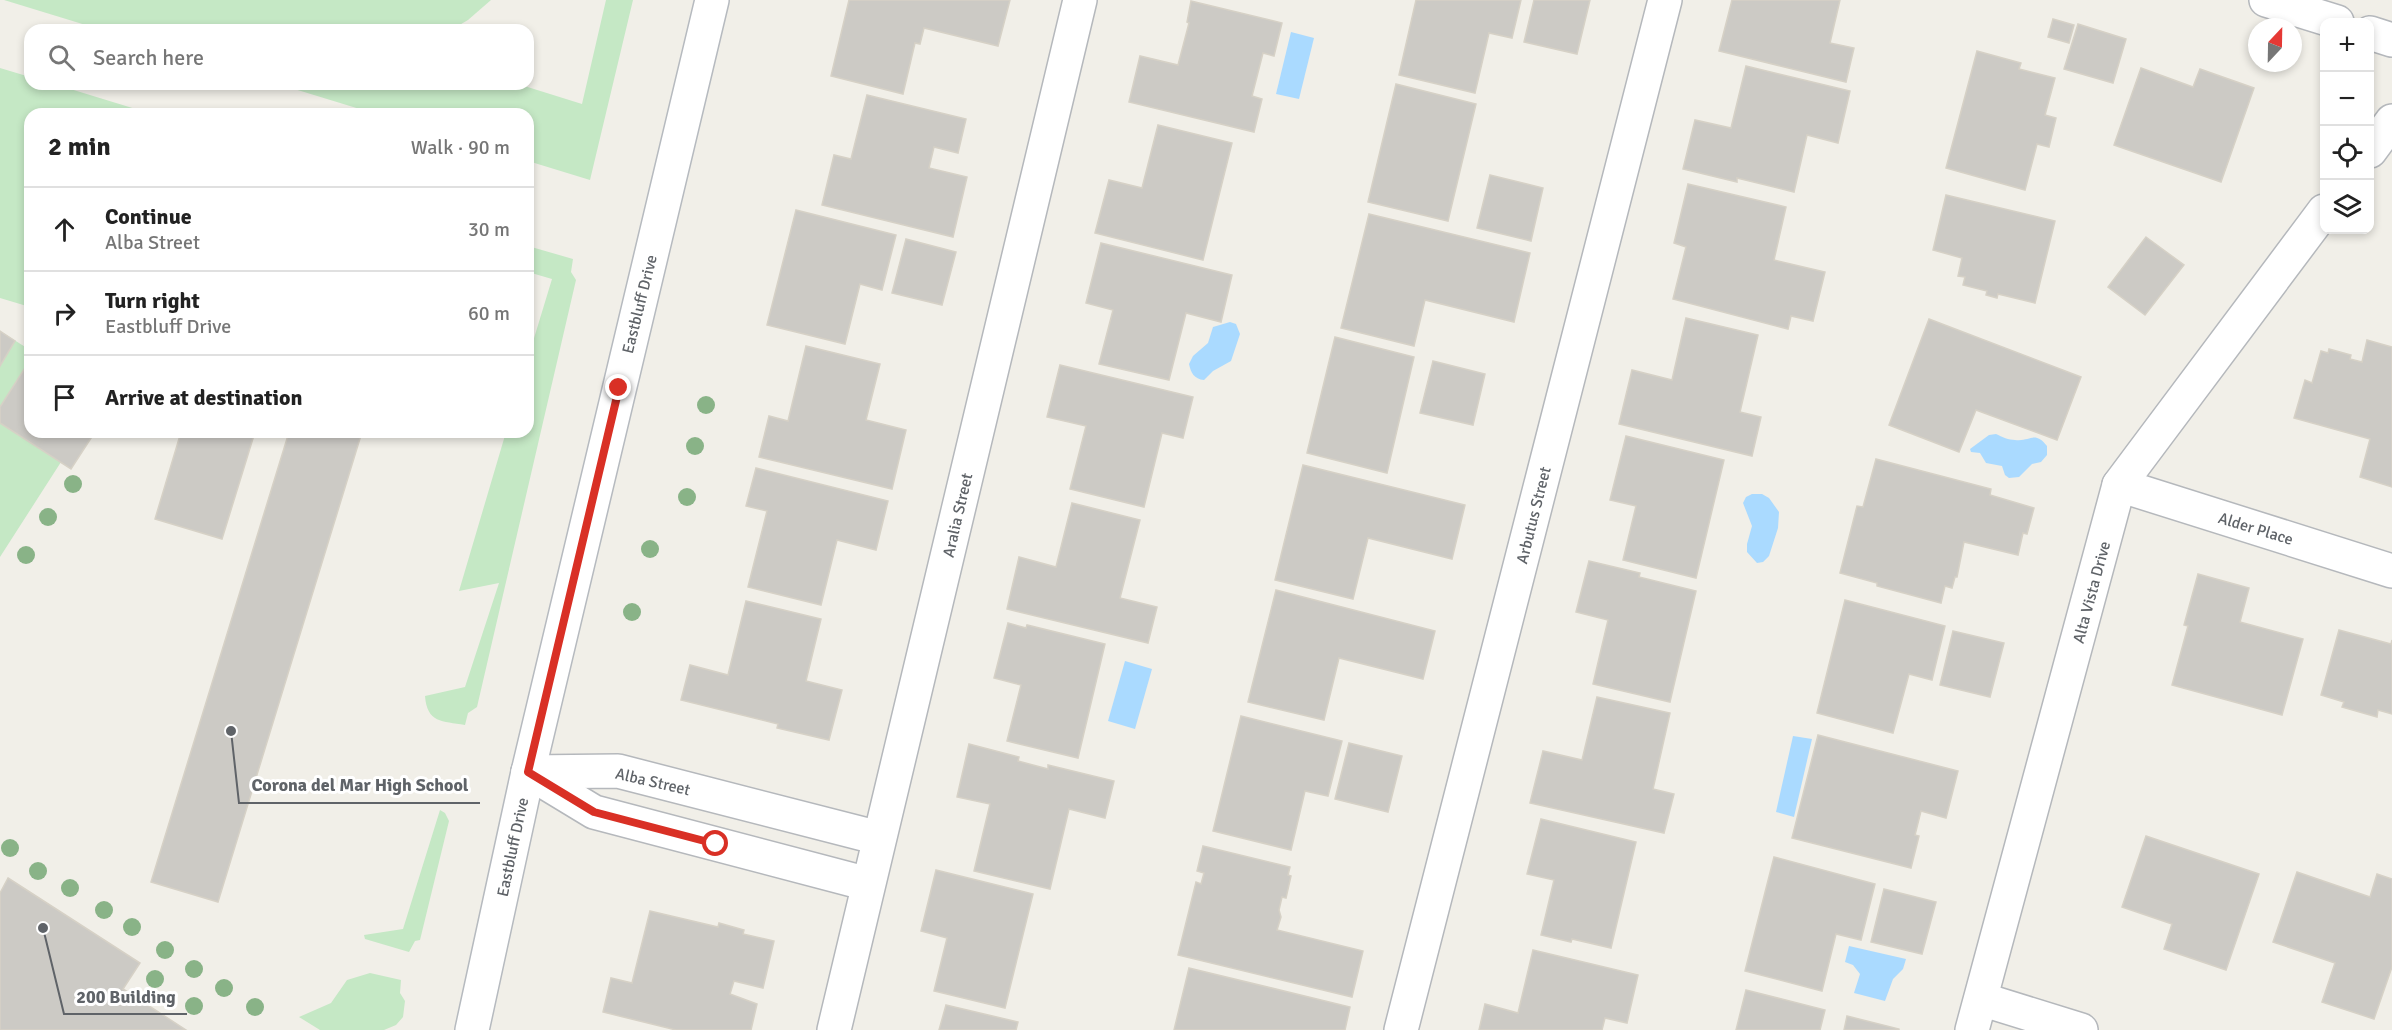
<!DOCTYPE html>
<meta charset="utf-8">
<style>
:root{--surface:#fff;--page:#f6f6f6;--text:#222;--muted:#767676;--line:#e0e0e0}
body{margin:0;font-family:Signika,sans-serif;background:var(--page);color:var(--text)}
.controls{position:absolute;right:18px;top:18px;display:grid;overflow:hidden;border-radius:12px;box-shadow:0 3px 9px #0003}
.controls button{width:54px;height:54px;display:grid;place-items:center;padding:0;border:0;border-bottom:2px solid var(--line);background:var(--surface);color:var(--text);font:30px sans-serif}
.compass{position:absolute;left:2248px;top:18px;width:54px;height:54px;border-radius:50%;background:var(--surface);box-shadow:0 3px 9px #0003;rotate:22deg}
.stop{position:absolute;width:18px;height:18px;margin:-14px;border:4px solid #d93025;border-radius:50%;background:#fff}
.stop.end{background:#d93025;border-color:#fff;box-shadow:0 2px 6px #0008}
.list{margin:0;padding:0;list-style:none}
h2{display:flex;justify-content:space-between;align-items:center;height:78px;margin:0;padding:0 24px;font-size:26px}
h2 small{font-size:20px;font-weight:400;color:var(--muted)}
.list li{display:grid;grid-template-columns:39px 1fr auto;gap:18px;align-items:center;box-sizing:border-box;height:84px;padding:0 24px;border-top:2px solid var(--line)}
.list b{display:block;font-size:22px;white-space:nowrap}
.list p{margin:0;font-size:20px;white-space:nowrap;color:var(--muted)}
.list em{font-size:20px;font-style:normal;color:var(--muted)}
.icon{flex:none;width:33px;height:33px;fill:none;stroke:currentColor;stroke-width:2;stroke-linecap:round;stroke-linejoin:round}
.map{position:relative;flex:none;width:2392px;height:1030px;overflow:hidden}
.search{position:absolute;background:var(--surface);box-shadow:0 3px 9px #0003;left:24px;top:24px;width:510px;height:66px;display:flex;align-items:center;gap:15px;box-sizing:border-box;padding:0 21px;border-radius:18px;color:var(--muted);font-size:22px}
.panel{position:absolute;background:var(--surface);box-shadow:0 3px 9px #0003;left:24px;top:108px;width:510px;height:330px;border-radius:18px}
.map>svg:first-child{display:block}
.green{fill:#c5e8c5}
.water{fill:#aadaff}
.building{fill:#cccac5;stroke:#d6d1c6;stroke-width:1.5}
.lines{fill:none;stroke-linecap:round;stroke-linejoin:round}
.street-casing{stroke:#b5b8bc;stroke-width:36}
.secondary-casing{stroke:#b6babf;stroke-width:36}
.street{stroke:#fff;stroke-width:33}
.secondary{stroke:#fff;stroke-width:33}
.tree{fill:#89b387}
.route{stroke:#d93025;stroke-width:8}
.labels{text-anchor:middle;stroke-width:6;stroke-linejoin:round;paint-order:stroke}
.street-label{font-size:16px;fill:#5f6368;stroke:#fff}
.leader{fill:none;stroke:#5f6368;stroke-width:2}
.callout-dot{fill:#5f6368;stroke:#fff;stroke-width:2}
.callout-label{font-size:18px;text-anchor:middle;font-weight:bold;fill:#5f6368;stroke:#fff;stroke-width:6;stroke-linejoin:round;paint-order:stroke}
</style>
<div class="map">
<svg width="2392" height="1030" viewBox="0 0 2392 1030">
<rect width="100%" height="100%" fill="#f1efe8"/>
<!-- green -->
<g class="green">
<polygon points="4,0 491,0 468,20 451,30 102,30"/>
<polygon points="606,0 633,0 590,180 528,161 528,114 376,114 278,84 518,84 582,104"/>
<polygon points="0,68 30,77 30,84 54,84 152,114 30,114 30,307 0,298"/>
<path d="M528,246L573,259L571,272L576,280L477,707L468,713L465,725C442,721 427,723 425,696L465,687L499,583L459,591L506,432H528V358L552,279L528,272Z"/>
<polygon points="0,331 30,350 30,432 61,462 0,557"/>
<polygon points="440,810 445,813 449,821 420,940 415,941 409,952 365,939 364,935 403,929"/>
<polygon points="370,973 401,980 400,993 405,1001 403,1017 396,1025 384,1030 320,1030 299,1017 331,1003 347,980"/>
</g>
<!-- water -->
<g class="water">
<polygon points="1291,32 1314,38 1299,99 1276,94"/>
<path d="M1230,322L1236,324L1240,334L1231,361L1213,371L1204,380C1194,379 1191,373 1189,364L1193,356L1208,343L1213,327Z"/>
<path d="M1996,434C2002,437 2009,440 2015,440C2031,442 2034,430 2047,446V455L2041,462L2032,464L2019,477L2009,478L2005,475L2002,466L1986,463L1980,453L1971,452L1970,449L1989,435Z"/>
<polygon points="1752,494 1762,494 1769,498 1779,512 1778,528 1769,556 1763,562 1757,563 1747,552 1747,544 1752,526 1743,503 1746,497"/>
<polygon points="1125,661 1152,669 1135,729 1108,721"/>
<polygon points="1793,736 1812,739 1794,817 1776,812"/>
<polygon points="1849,946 1906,959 1903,969 1893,979 1885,1001 1854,993 1860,974 1853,965 1845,962"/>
</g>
<!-- building -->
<g class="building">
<polygon points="849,0 1010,0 998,46 924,28 920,44 915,43 903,94 831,76"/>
<polygon points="1416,0 1521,0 1512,38 1489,33 1475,93 1399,75"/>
<polygon points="1534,0 1590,0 1577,54 1524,42"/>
<polygon points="1732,0 1840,0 1830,43 1854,48 1846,82 1719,51"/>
<polygon points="1191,1 1282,23 1274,56 1263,53 1252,96 1262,99 1254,132 1129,102 1140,56 1178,65 1189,23 1187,22"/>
<polygon points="2053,19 2074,25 2069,43 2048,37"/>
<polygon points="2078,24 2126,39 2113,83 2064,69"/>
<polygon points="1977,51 2021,63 2019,69 2055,78 2045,115 2056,118 2049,147 2037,144 2025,190 1946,168"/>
<polygon points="1746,66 1850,91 1838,143 1807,135 1794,192 1737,178 1737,182 1683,169 1695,120 1731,128"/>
<polygon points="2141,68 2193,87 2200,69 2254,88 2221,182 2114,145"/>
<polygon points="1396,84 1476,104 1448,221 1368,202"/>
<polygon points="867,95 966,119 958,153 934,147 929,168 967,177 953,237 822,205 834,155 851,159"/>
<polygon points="1158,125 1232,143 1203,260 1095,233 1109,180 1142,188"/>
<polygon points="1490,175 1543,188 1531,241 1477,228"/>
<polygon points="1688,184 1786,207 1774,260 1825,272 1813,321 1791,316 1788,329 1673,299 1686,247 1674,243"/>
<polygon points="1946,195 2055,221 2035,303 1998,294 1997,298 1986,295 1987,291 1963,285 1965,277 1958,276 1962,258 1933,250"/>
<polygon points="796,210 896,235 882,290 860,284 845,344 767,325"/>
<polygon points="1369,214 1530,253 1514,322 1425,300 1414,346 1341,328"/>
<polygon points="2146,237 2184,265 2145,315 2108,287"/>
<polygon points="906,239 956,252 942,305 892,293"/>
<polygon points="1101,243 1232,275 1221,322 1186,313 1169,380 1099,364 1113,310 1086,303"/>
<polygon points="1686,318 1758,335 1740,412 1761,417 1752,456 1619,424 1632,370 1672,380"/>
<polygon points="1929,319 2081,377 2057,440 1976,410 1959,452 1889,425"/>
<polygon points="0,331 15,341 0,366"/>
<polygon points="1335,337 1414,357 1387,473 1307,453"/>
<polygon points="2367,340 2392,347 2392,487 2360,477 2370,439 2294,418 2305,380 2312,383 2321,351 2328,353 2329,349 2351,355 2350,359 2362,362"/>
<polygon points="806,346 880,364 866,420 906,430 892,489 759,457 769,416 788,421"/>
<polygon points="30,360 30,432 95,432 71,469 0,423 0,407"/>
<polygon points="1433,361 1485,374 1473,425 1420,413"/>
<polygon points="1060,365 1193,397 1183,438 1162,433 1144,507 1070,489 1086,426 1047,417"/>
<polygon points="181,432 255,432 222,539 155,519"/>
<polygon points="289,432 362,432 218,902 151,882"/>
<polygon points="1626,436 1724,460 1696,578 1623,560 1636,506 1610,500"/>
<polygon points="1876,459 1991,489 1990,495 2034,508 2027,534 2023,533 2018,555 1964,542 1957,577 1955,577 1952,588 1945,586 1941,603 1877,586 1877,583 1840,573 1857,506 1863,507"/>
<polygon points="1303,465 1465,505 1452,559 1368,538 1353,599 1275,580"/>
<polygon points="756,468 888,501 876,550 837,540 821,605 748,587 767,511 746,506"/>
<polygon points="1072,503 1140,520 1120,598 1157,607 1148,643 1007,609 1019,557 1056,567"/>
<polygon points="1589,561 1640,573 1639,577 1696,591 1670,702 1593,684 1608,620 1576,612"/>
<polygon points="2198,574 2249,588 2240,622 2303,639 2282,715 2172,685 2188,626 2184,625"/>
<polygon points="1276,590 1435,631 1423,679 1339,658 1324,720 1248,702"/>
<polygon points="1845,600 1945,626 1932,680 1909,674 1893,733 1817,713"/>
<polygon points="746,601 821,619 806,681 842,690 829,740 777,728 778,724 681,700 690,665 728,675"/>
<polygon points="1008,623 1026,628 1027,625 1105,644 1078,758 1007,741 1021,685 994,678"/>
<polygon points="2339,630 2391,644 2392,640 2392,714 2378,710 2377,717 2342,707 2344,702 2321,695"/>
<polygon points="1953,631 2004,643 1990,697 1940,685"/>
<polygon points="1597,697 1670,713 1653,789 1674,794 1664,833 1530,803 1543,751 1582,760"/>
<polygon points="1241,716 1342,741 1328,796 1305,791 1291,850 1213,831"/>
<polygon points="1818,735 1958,771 1946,818 1921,811 1915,835 1919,836 1911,868 1792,838"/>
<polygon points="1349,743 1402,756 1388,812 1335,799"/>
<polygon points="969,744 1019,757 1018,761 1048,769 1048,765 1114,781 1105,818 1069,809 1050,889 974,871 990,804 957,797"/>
<polygon points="1541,819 1636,842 1611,948 1572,939 1571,942 1541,935 1554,880 1527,874"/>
<polygon points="2146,836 2259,874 2226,970 2164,949 2172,924 2122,907"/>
<polygon points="1203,846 1290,867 1288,875 1291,876 1286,898 1282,897 1279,910 1281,917 1277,930 1363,951 1352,997 1178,955 1196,882 1201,884 1204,873 1197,871"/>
<polygon points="1774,857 1875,884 1861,940 1836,934 1822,991 1745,971"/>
<polygon points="936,870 1033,894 1005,1008 934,991 947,938 921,931"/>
<polygon points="2297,872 2370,897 2377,874 2392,879 2392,967 2374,1019 2322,1002 2335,963 2273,942"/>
<polygon points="8,878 140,963 123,989 186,1030 0,1030 0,893"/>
<polygon points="1884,889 1936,902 1922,954 1871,942"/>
<polygon points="650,911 718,927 719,923 744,930 743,934 774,941 763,988 734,981 730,994 757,1004 751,1030 676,1030 603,1012 611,978 632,983"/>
<polygon points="1533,950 1638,975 1627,1023 1605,1018 1602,1030 1479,1030 1485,1004 1518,1013"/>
<polygon points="1189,968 1350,1007 1345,1030 1174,1030"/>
<polygon points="1746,990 1825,1010 1820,1030 1736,1030"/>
<polygon points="946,1005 1018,1022 1016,1030 939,1030"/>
<polygon points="1847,1016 1899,1029 1899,1030 1844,1030"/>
</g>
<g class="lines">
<defs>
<g id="street">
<polyline points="2266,0 2337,22"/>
<polyline points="2370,33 2392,40"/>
<polyline points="2370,151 2392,121"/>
<polyline points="2119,485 2392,571"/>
<polyline points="528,772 594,812 868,884"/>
<polyline points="528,772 618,771 879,838"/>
<polyline points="1981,999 2081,1030"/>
<polyline points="834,1030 1080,0"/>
<polyline points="1401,1030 1665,0"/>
<polyline points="1972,1030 2119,485 2324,211"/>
</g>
<polyline id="secondary" points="472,1030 528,772 712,0"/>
</defs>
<!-- street casing -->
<use href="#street" class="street-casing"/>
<!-- secondary casing -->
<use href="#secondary" class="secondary-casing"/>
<!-- street -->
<use href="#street" class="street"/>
<!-- secondary -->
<use href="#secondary" class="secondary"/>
</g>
<!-- trees -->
<g class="tree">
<circle cx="706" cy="405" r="9"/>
<circle cx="695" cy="446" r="9"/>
<circle cx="73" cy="484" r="9"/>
<circle cx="687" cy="497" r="9"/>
<circle cx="48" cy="517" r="9"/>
<circle cx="650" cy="549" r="9"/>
<circle cx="26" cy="555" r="9"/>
<circle cx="632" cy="612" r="9"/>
<circle cx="10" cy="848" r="9"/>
<circle cx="38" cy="871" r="9"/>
<circle cx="70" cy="888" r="9"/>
<circle cx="104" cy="910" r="9"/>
<circle cx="132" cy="927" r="9"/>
<circle cx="165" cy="950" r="9"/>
<circle cx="194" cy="969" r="9"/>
<circle cx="155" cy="979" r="9"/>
<circle cx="224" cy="988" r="9"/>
<circle cx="194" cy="1006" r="9"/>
<circle cx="255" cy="1007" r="9"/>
</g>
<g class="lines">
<!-- route -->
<polyline class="route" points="619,388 528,772 594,812 716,844"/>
</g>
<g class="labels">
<!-- street labels -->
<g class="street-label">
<text transform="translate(639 304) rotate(-76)" y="6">Eastbluff Drive</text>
<text transform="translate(957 515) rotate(-77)" y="6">Aralia Street</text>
<text transform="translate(1533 515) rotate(-76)" y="6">Arbutus Street</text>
<text transform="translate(2256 528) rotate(17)" y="6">Alder Place</text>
<text transform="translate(2091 592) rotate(-75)" y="6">Alta Vista Drive</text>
<text transform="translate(653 781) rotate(13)" y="6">Alba Street</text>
<text transform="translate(512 847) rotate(-78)" y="6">Eastbluff Drive</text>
</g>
</g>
<!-- callouts -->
<path class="leader" d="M231 731L239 803H480M43 928L64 1014H187"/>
<g class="callout-dot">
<circle cx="231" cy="731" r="6"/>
<circle cx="43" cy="928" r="6"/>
</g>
<g class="callout-label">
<text x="360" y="791">Corona del Mar High School</text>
<text x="126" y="1003">200 Building</text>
</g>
</svg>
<div class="controls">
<button>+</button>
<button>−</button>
<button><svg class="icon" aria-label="locate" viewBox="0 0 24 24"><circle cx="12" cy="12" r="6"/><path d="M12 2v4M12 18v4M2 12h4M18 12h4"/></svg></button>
<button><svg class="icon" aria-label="layers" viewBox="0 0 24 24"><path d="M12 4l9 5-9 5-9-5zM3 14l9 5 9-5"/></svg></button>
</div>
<svg class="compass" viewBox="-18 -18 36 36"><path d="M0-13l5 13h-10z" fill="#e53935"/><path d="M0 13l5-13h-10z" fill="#767676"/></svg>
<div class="stop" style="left:716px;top:844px"></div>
<div class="stop end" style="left:619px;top:388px"></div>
<div class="search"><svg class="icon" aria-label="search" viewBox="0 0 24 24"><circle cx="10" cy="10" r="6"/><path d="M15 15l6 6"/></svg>Search here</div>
<section class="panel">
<h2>2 min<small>Walk · 90 m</small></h2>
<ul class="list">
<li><svg class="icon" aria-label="ahead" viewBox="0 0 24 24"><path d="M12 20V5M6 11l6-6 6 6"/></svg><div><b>Continue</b><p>Alba Street</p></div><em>30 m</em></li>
<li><svg class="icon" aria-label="right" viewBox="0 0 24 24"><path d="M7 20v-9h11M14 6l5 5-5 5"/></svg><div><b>Turn right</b><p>Eastbluff Drive</p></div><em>60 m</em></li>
<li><svg class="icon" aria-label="arrive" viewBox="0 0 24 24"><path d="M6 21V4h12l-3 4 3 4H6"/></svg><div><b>Arrive at destination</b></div></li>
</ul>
</section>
</div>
